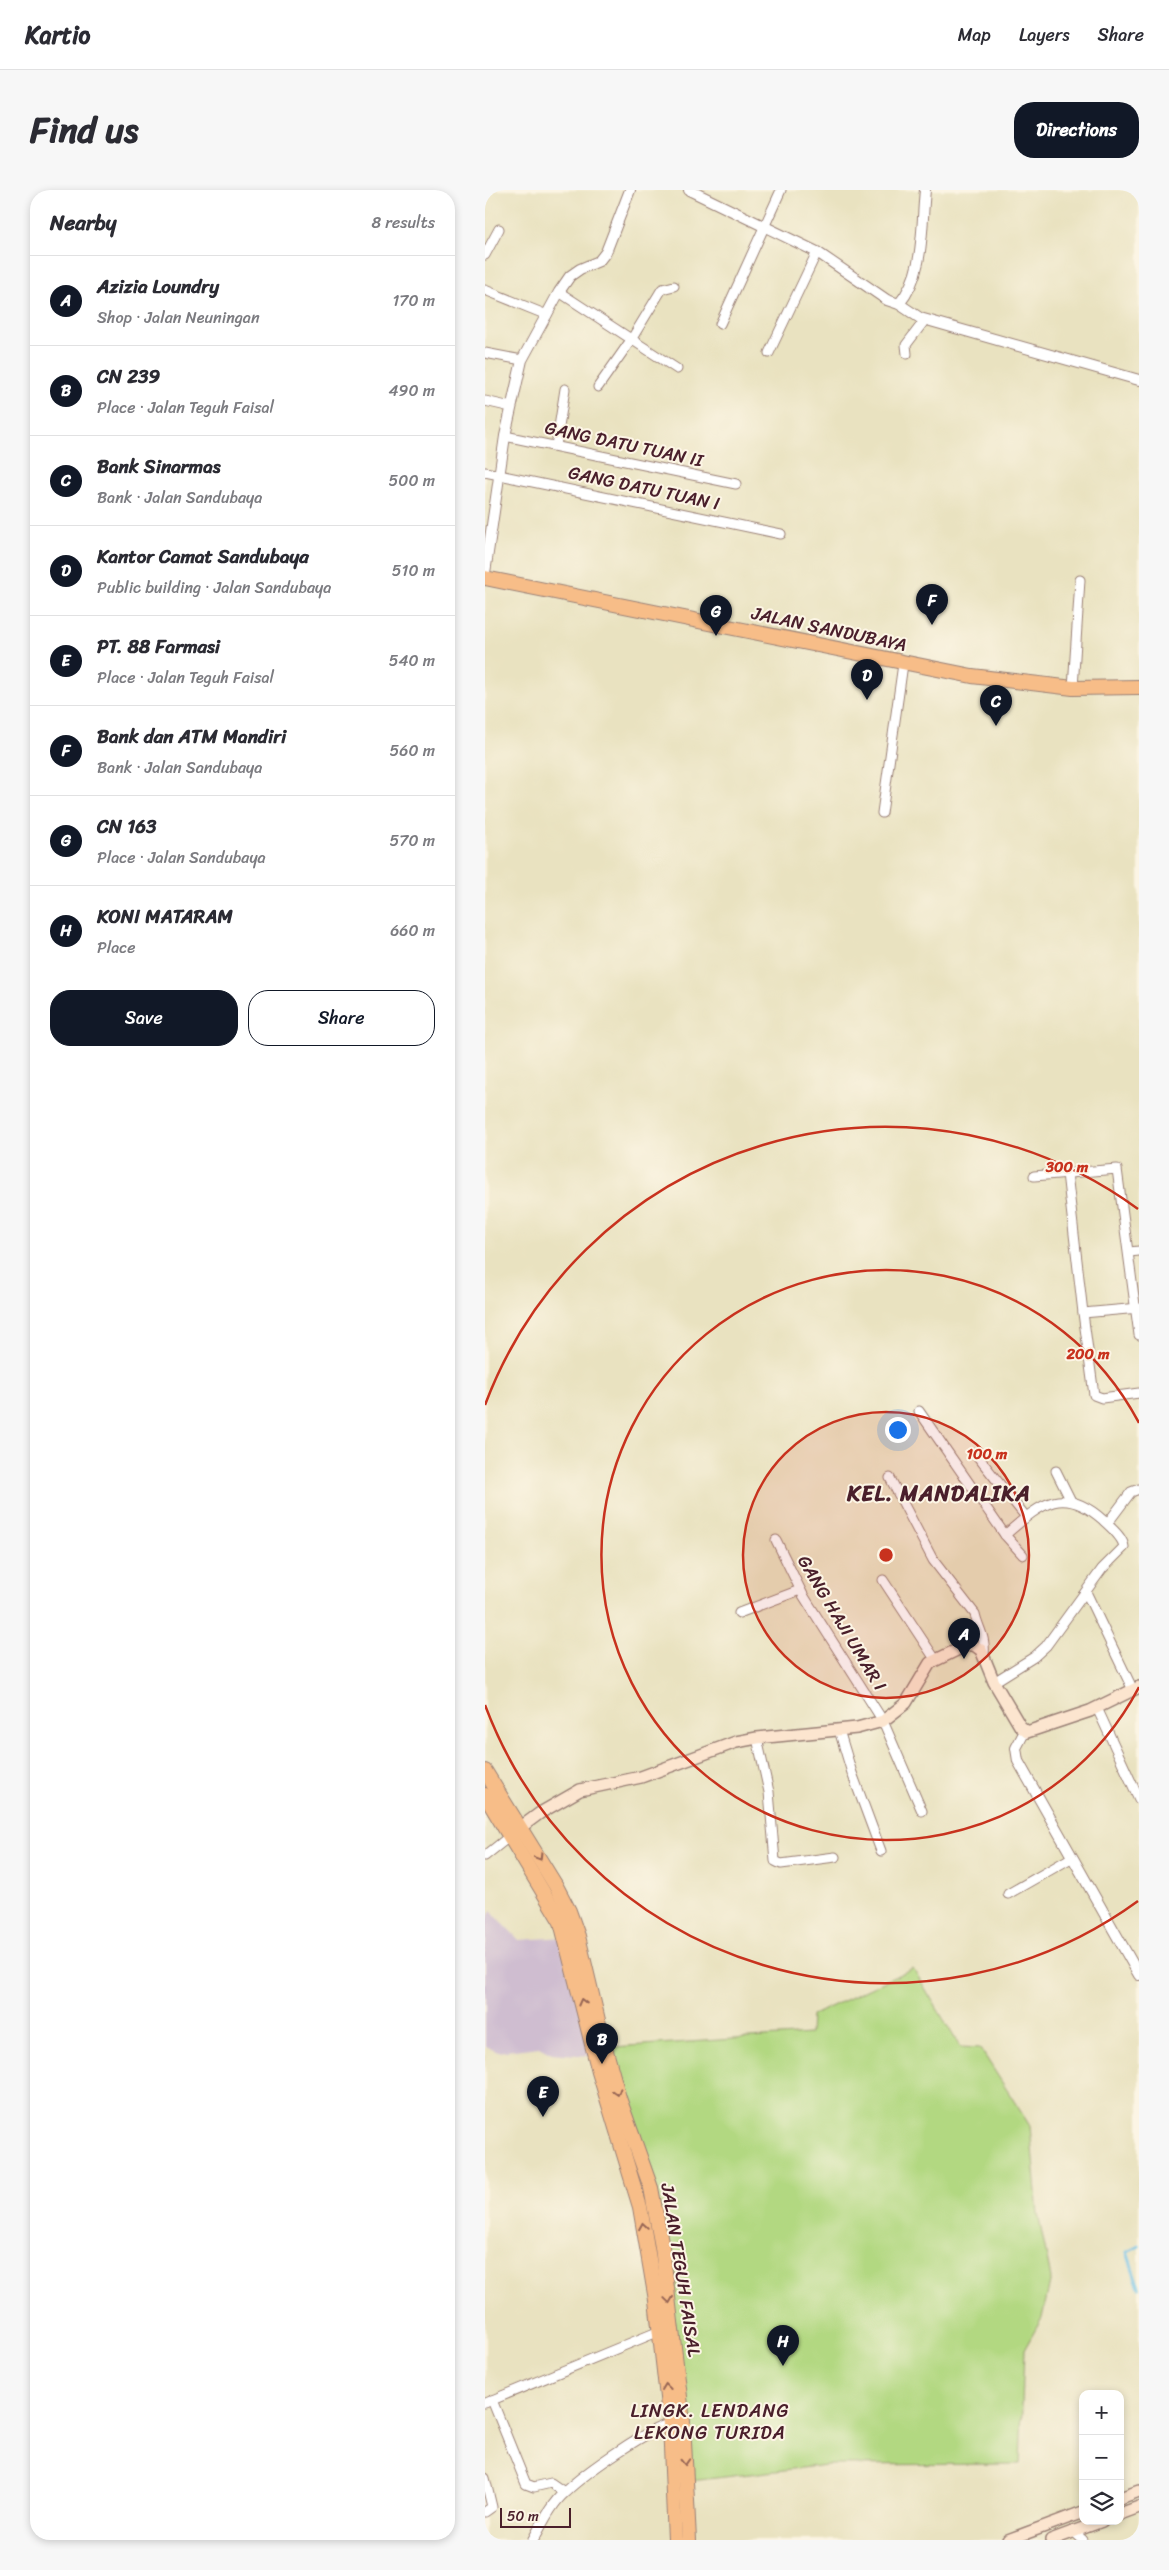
<!DOCTYPE html>
<meta charset="utf-8">
<style>
:root{--surface:#fff;--page:#f7f7f7;--text:#2b2b33;--muted:#7c7c81;--line:#e1e1e2;--accent:#111827}
body{margin:0;font-family:Sriracha,sans-serif;background:var(--page);color:var(--text)}
.controls{position:absolute;right:15px;bottom:15px;display:grid;overflow:hidden;border-radius:10px;box-shadow:0 2px 8px #0003}
.controls button{width:45px;height:45px;display:grid;place-items:center;padding:0;border:0;border-bottom:1px solid var(--line);background:var(--surface);color:var(--text);font:25px sans-serif}
.scale{position:absolute;left:15px;bottom:12px;width:71px;box-sizing:border-box;padding-left:5px;border:2px solid #4a1f2b;border-top:0;font-size:14px;line-height:18px;white-space:nowrap;color:#4a1f2b;-webkit-text-stroke:4px #fcf5e5;paint-order:stroke}
.you{position:absolute;left:412px;top:1239px;width:18px;height:18px;margin:-12px;border:4px solid #fff;border-radius:50%;background:#1a73e8;box-shadow:0 0 0 8px #1a73e833}
.badge{display:grid;place-items:center;width:32px;height:32px;border-radius:50%;background:var(--accent);color:#fff;font-size:16px;font-weight:700}
.pin{position:absolute;translate:-50% -41px;filter:drop-shadow(0 1px 2px #0008)}
.pin::after{content:'';position:absolute;top:26px;width:18px;height:15px;background:inherit;clip-path:polygon(0 0,100% 0,50% 100%)}
.list{margin:0;padding:0;list-style:none}
h2{display:flex;justify-content:space-between;align-items:center;height:65px;margin:0;padding:0 20px;font-size:21px}
h2 small{font-size:16px;font-weight:400;color:var(--muted)}
.list li{display:grid;grid-template-columns:32px 1fr auto;gap:15px;align-items:center;box-sizing:border-box;height:90px;padding:0 20px;border-top:1px solid var(--line)}
.list b{display:block;font-size:19px;white-space:nowrap}
.list p{margin:0;font-size:16px;white-space:nowrap;color:var(--muted)}
.list em{font-size:16px;font-style:normal;color:var(--muted)}
.actions{display:flex;gap:10px;padding:15px 20px}
.actions a{flex:1;padding:11px 0;border:1px solid var(--accent);border-radius:20px;text-align:center;font-size:18px;color:var(--accent)}
.actions .main{background:var(--accent);color:#fff}
.icon{flex:none;width:28px;height:28px;fill:none;stroke:currentColor;stroke-width:2;stroke-linecap:round;stroke-linejoin:round}
.map{position:relative;flex:none;width:654px;height:2350px;overflow:hidden;border-radius:20px}
header{display:flex;align-items:center;gap:30px;box-sizing:border-box;height:70px;padding:0 25px;background:var(--surface);border-bottom:1px solid var(--line)}
header strong{font-size:24px}
nav{display:flex;gap:28px;margin-inline-start:auto;font-size:18px}
.intro{display:flex;align-items:center;justify-content:space-between;box-sizing:border-box;height:120px;padding:0 30px}
h1{margin:0;font-size:35px}
.button{padding:12px 22px;border-radius:20px;background:var(--accent);color:#fff;font-size:18px;font-weight:700}
main{display:flex;gap:30px;padding:0 30px}
aside{flex:1;background:var(--surface);border-radius:20px;box-shadow:0 2px 8px #0003}
.map>svg:first-child{display:block}
.industrial{fill:#cfbdd0}
.green{fill:#b2d881;stroke:#7e7c56}
.lines{fill:none;stroke-linecap:round;stroke-linejoin:round}
.stream{stroke:#6cc1e8;stroke-width:3}
.minor-casing{stroke:#9a8076;stroke-width:11}
.tertiary-casing{stroke:#9a8076;stroke-width:12}
.secondary-casing{stroke:#9a8076;stroke-width:14}
.trunk-casing{stroke:#9a8076;stroke-width:16}
.minor{stroke:#fff;stroke-width:9}
.tertiary{stroke:#fff;stroke-width:10}
.secondary{stroke:#fce5cf;stroke-width:11}
.trunk{stroke:#f7bd88;stroke-width:14}
.oneway{stroke:#986655}
.ring{fill:none;stroke:#c8321e;stroke-width:2.5}
.labels{text-anchor:middle;stroke-width:4;stroke-linejoin:round;paint-order:stroke}
.street-label{font-size:18px;fill:#4a1f2b;stroke:#fcf5e5}
.neighbourhood-label{font-size:19px;letter-spacing:1px;fill:#4a1f2b;stroke:#fcf5e5}
.district-label{font-size:22px;font-weight:bold;letter-spacing:1px;fill:#4a1f2b;stroke:#fcf5e5}
.centre{fill:#c8321e;stroke:#fcf5e5;stroke-width:2.5}
.ring-label{font-size:15px;text-anchor:middle;font-weight:bold;fill:#c8321e;stroke:#fcf5e5;stroke-width:4;stroke-linejoin:round;paint-order:stroke}
</style>
<header>
<strong>Kartio</strong>
<nav><a>Map</a><a>Layers</a><a>Share</a></nav>
</header>
<div class="intro"><h1>Find us</h1><a class="button">Directions</a></div>
<main>
<aside>
<h2>Nearby<small>8 results</small></h2>
<ul class="list">
<li><span class="badge">A</span><div><b>Azizia Loundry</b><p>Shop · Jalan Neuningan</p></div><em>170 m</em></li>
<li><span class="badge">B</span><div><b>CN 239</b><p>Place · Jalan Teguh Faisal</p></div><em>490 m</em></li>
<li><span class="badge">C</span><div><b>Bank Sinarmas</b><p>Bank · Jalan Sandubaya</p></div><em>500 m</em></li>
<li><span class="badge">D</span><div><b>Kantor Camat Sandubaya</b><p>Public building · Jalan Sandubaya</p></div><em>510 m</em></li>
<li><span class="badge">E</span><div><b>PT. 88 Farmasi</b><p>Place · Jalan Teguh Faisal</p></div><em>540 m</em></li>
<li><span class="badge">F</span><div><b>Bank dan ATM Mandiri</b><p>Bank · Jalan Sandubaya</p></div><em>560 m</em></li>
<li><span class="badge">G</span><div><b>CN 163</b><p>Place · Jalan Sandubaya</p></div><em>570 m</em></li>
<li><span class="badge">H</span><div><b>KONI MATARAM</b><p>Place</p></div><em>660 m</em></li>
</ul>
<div class="actions"><a class="main">Save</a><a>Share</a></div>
</aside>
<div class="map">
<svg width="654" height="2350" viewBox="0 0 654 2350">
<rect width="100%" height="100%" fill="#fcf5e5"/>
<filter id="ink" filterUnits="userSpaceOnUse"><feTurbulence type="fractalNoise" baseFrequency=".02" numOctaves="2"/><feDisplacementMap in="SourceGraphic" scale="10" xChannelSelector="R" yChannelSelector="G"/><feConvolveMatrix kernelMatrix="1 2 1 2 8 2 1 2 1" color-interpolation-filters="sRGB"/></filter>
<filter id="wash" filterUnits="userSpaceOnUse"><feTurbulence type="fractalNoise" baseFrequency=".0096" numOctaves="4" result="noise"/><feDisplacementMap in="SourceGraphic" scale="20" xChannelSelector="R" yChannelSelector="G"/><feGaussianBlur stdDeviation="1.12" result="paint"/><feColorMatrix in="noise" values="0 0 0 0 0 0 0 0 0 0 0 0 0 0 0 0 0 1.4 0 .05"/><feComposite in="paint" operator="in"/></filter>
<g filter="url(#wash)">
<rect width="100%" height="100%" fill="#e9e2c0"/>
<!-- industrial -->
<polygon class="industrial" points="6,1721 34,1750 80,1747 107,1866 65,1863 54,1857 13,1862 0,1856 0,1732"/>
<!-- green -->
<polygon class="green" points="428,1778 475,1857 495,1858 545,1936 553,2024 566,2088 557,2128 539,2160 535,2274 341,2275 206,2291 173,2008 128,1857 325,1844 326,1826"/>
<g class="lines">
<!-- stream -->
<polyline class="stream" points="654,2056 642,2062 654,2098"/>
</g>
</g>
<g filter="url(#ink)">
<g class="lines">
<defs>
<g id="minor">
<polyline points="0,65 14,39"/>
<polyline points="0,100 62,125"/>
<polyline points="74,102 192,179"/>
<polyline points="235,134 296,0"/>
<polyline points="0,163 37,170"/>
<polyline points="284,163 332,62"/>
<polyline points="422,164 421,155 440,130"/>
<polyline points="113,197 146,150 177,99 189,96"/>
<polyline points="0,211 26,217"/>
<polyline points="20,246 251,294"/>
<polyline points="71,256 80,199"/>
<polyline points="0,282 296,344"/>
<polyline points="588,498 595,390"/>
<polyline points="397,623 418,474"/>
<polyline points="582,983 598,1123 654,1118"/>
<polyline points="549,986 632,979 654,1145"/>
<polyline points="644,1062 654,1061"/>
<polyline points="598,1123 609,1205 617,1208 654,1203"/>
<polyline points="434,1221 520,1345 538,1365"/>
<polyline points="490,1263 541,1327"/>
<polyline points="571,1281 586,1311"/>
<path d="M405,1288L448,1370L490,1424C493,1438 501,1447 499,1464"/>
<polyline points="625,1330 646,1302 654,1299"/>
<polyline points="291,1350 318,1405 398,1531 437,1621"/>
<polyline points="398,1390 450,1469"/>
<polyline points="601,1402 648,1500"/>
<polyline points="254,1423 315,1400"/>
<path d="M509,1492L549,1467L561,1456L617,1379L639,1357C638,1347 625,1337 618,1330C577,1293 555,1315 520,1345"/>
<polyline points="612,1518 654,1609"/>
<polyline points="354,1540 367,1583 396,1661"/>
<polyline points="272,1548 284,1602 290,1671 296,1674 350,1667"/>
<polyline points="0,1666 25,1646"/>
<polyline points="523,1704 586,1668"/>
<polyline points="7,2210 41,2294 49,2297 66,2293 79,2302"/>
<polyline points="0,2213 177,2140"/>
<polyline points="0,2288 7,2317 0,2322"/>
<polyline points="589,2342 598,2350"/>
</g>
<g id="tertiary">
<polyline points="204,0 332,62 402,110 414,114 435,128 654,190"/>
<path d="M414,114C440,83 436,38 440,0"/>
<polyline points="0,383 20,246 37,170 74,102 85,86 95,79 114,71 121,62 145,0"/>
<polyline points="540,1541 531,1558 533,1571 654,1785"/>
<path d="M48,2350C57,2334 66,2314 80,2302C99,2284 165,2236 190,2233"/>
</g>
<g id="secondary">
<polyline points="28,1643 55,1623 95,1600 156,1587 251,1552 272,1548 372,1538 398,1531 421,1513 445,1473 482,1455 489,1455 496,1460 509,1492 535,1536 542,1542 605,1521 654,1497"/>
<polyline points="635,2308 654,2301"/>
<polyline points="635,2324 654,2317"/>
<polyline points="523,2350 598,2322"/>
<polyline points="566,2350 617,2331"/>
</g>
<g id="trunk">
<polyline points="0,388 487,486 588,498 654,497"/>
<polyline points="0,1581 71,1696 84,1721 93,1746 117,1847 134,1908 166,1998 177,2057 198,2232 204,2350"/>
<polyline points="0,1605 76,1732 114,1882 155,2017 171,2110 185,2234 190,2350"/>
</g>
</defs>
<!-- minor casing -->
<use href="#minor" class="minor-casing"/>
<!-- tertiary casing -->
<use href="#tertiary" class="tertiary-casing"/>
<!-- secondary casing -->
<use href="#secondary" class="secondary-casing"/>
<!-- trunk casing -->
<use href="#trunk" class="trunk-casing"/>
<!-- minor -->
<use href="#minor" class="minor"/>
<!-- tertiary -->
<use href="#tertiary" class="tertiary"/>
<!-- secondary -->
<use href="#secondary" class="secondary"/>
<!-- trunk -->
<use href="#trunk" class="trunk"/>
</g>
<!-- one-way arrows -->
<defs><path id="oneway-chevron" d="M-2-3.5L2.5 0L-2 3.5" fill="none" stroke-width="1.6" stroke-linecap="round" stroke-linejoin="round" transform="scale(1.25)"/></defs>
<g class="oneway">
<use href="#oneway-chevron" transform="translate(54 1667) rotate(59)"/>
<use href="#oneway-chevron" transform="translate(97 1812) rotate(-104)"/>
<use href="#oneway-chevron" transform="translate(132 1902) rotate(73)"/>
<use href="#oneway-chevron" transform="translate(158 2036) rotate(-99)"/>
<use href="#oneway-chevron" transform="translate(184 2110) rotate(82)"/>
<use href="#oneway-chevron" transform="translate(181 2197) rotate(-97)"/>
<use href="#oneway-chevron" transform="translate(200 2272) rotate(87)"/>
</g>
</g>
<!-- distance rings -->
<circle cx="401" cy="1365" r="143" fill="#c8321e" fill-opacity=".12"/>
<g class="ring">
<circle cx="401" cy="1365" r="143"/>
<path d="M654 1497A285 285 0 1 1 654 1233"/>
<path d="M653 1711A428 428 0 0 1 0 1515M0 1215A428 428 0 0 1 653 1019"/>
</g>
<g class="labels">
<!-- street labels -->
<g class="street-label">
<text transform="translate(139 254) rotate(12)" y="6">GANG DATU TUAN II</text>
<text transform="translate(159 298) rotate(12)" y="6">GANG DATU TUAN I</text>
<text transform="translate(344 439) rotate(12)" y="6">JALAN SANDUBAYA</text>
<text transform="translate(357 1433) rotate(59)" y="6">GANG HAJI UMAR I</text>
<text transform="translate(196 2080) rotate(81)" y="6">JALAN TEGUH FAISAL</text>
</g>
<!-- neighbourhood labels -->
<g class="neighbourhood-label">
<text x="225" y="2227">LINGK. LENDANG<tspan x="225" dy="22">LEKONG TURIDA</tspan></text>
</g>
<!-- district labels -->
<g class="district-label">
<text x="454" y="1311">KEL. MANDALIKA</text>
</g>
</g>
<circle cx="401" cy="1365" r="8" class="centre"/>
<g class="ring-label">
<text x="582" y="982">300 m</text>
<text x="603" y="1169">200 m</text>
<text x="502" y="1269">100 m</text>
</g>
</svg>
<div class="controls">
<button>+</button>
<button>−</button>
<button><svg class="icon" aria-label="layers" viewBox="0 0 24 24"><path d="M12 4l9 5-9 5-9-5zM3 14l9 5 9-5"/></svg></button>
</div>
<div class="scale">50 m</div>
<div class="you"></div>
<div class="pin badge" style="left:479px;top:1469px">A</div>
<div class="pin badge" style="left:117px;top:1874px">B</div>
<div class="pin badge" style="left:511px;top:536px">C</div>
<div class="pin badge" style="left:382px;top:510px">D</div>
<div class="pin badge" style="left:58px;top:1927px">E</div>
<div class="pin badge" style="left:447px;top:435px">F</div>
<div class="pin badge" style="left:231px;top:446px">G</div>
<div class="pin badge" style="left:298px;top:2176px">H</div>
</div>
</main>
